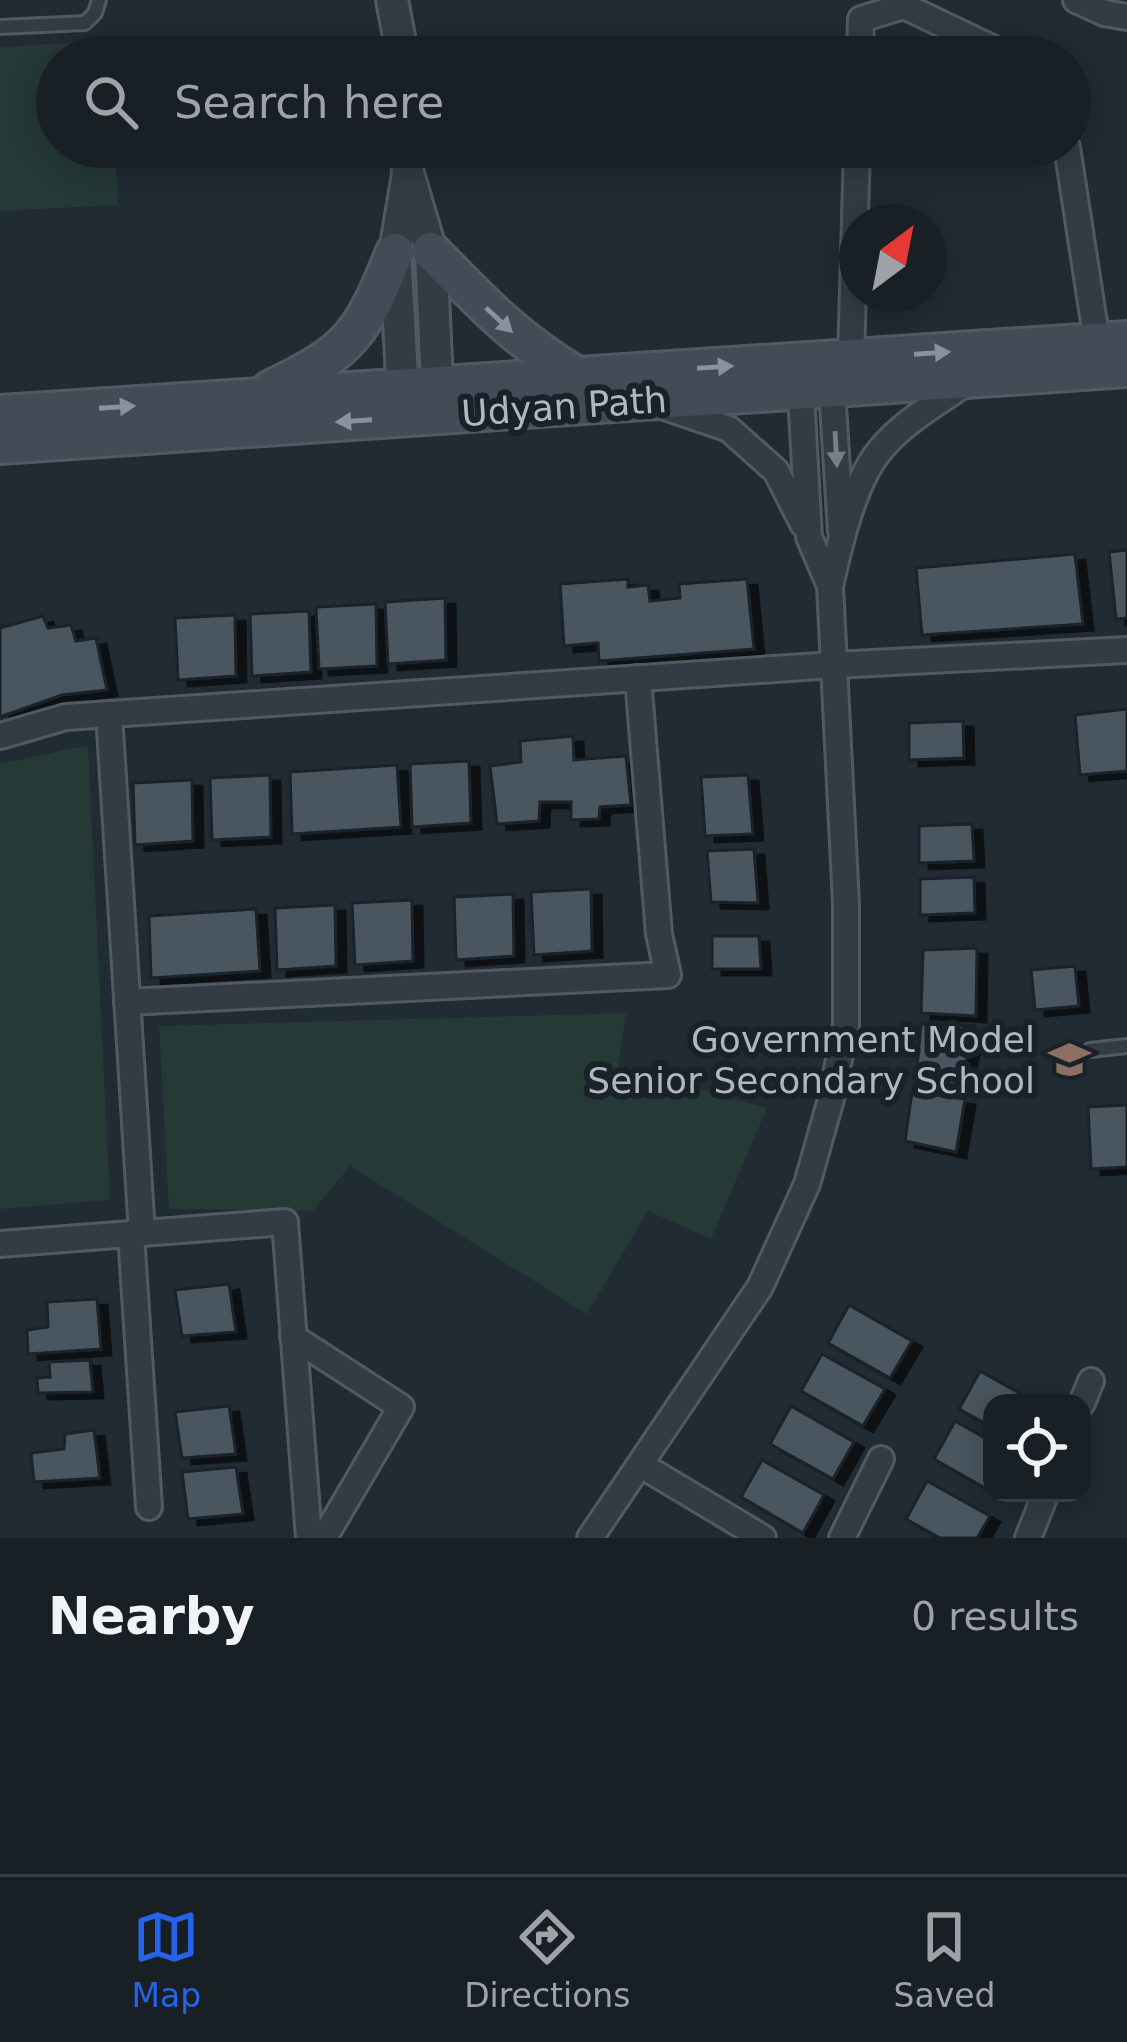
<!DOCTYPE html>
<style>
:root{--surface:#182026;--page:#21282e;--text:#f1f3f6;--muted:#9fa3a7;--line:#363e43;--accent:#2563eb}
body{margin:0;font-family:"DejaVu Sans",sans-serif;background:var(--page);color:var(--text)}
.controls{position:absolute;right:36px;bottom:36px;display:grid;overflow:hidden;border-radius:24px;box-shadow:0 6px 30px #0003}
.controls button{width:108px;height:108px;display:grid;place-items:center;padding:0;border:0;border-bottom:3px solid var(--line);background:var(--surface);color:var(--text);font:60px sans-serif}
.compass{position:absolute;left:839px;top:204px;width:108px;height:108px;border-radius:50%;background:var(--surface);box-shadow:0 6px 30px #0003;rotate:32deg}
.list{margin:0;padding:0;list-style:none}
h2{display:flex;justify-content:space-between;align-items:center;height:156px;margin:0;padding:0 48px;font-size:51px}
h2 small{font-size:39px;font-weight:400;color:var(--muted)}
.icon{flex:none;width:66px;height:66px;fill:none;stroke:currentColor;stroke-width:2;stroke-linecap:round;stroke-linejoin:round}
.map{position:relative;flex:none;width:1127px;height:1538px;overflow:hidden}
.search{position:absolute;background:var(--surface);box-shadow:0 6px 30px #0003;left:36px;right:36px;top:36px;height:132px;display:flex;align-items:center;gap:30px;box-sizing:border-box;padding:0 42px;border-radius:66px;color:var(--muted);font-size:45px}
.sheet{height:336px;background:var(--surface)}
nav{display:flex;justify-content:space-around;align-items:center;box-sizing:border-box;height:168px;border-top:3px solid var(--line);background:var(--surface);font-size:33px;color:var(--muted)}
nav a{display:grid;justify-items:center;gap:6px}
nav .on{color:var(--accent)}
.map>svg:first-child{display:block}
.green{fill:#253936}
.building{fill:#48555f;stroke:#1b232b;stroke-width:3;filter:url(#shadow)}
.lines{fill:none;stroke-linecap:round;stroke-linejoin:round}
.service-casing{stroke:#515a62;stroke-width:18}
.minor-casing{stroke:#515a62;stroke-width:30}
.tertiary-casing{stroke:#515a62;stroke-width:36}
.secondary-casing{stroke:#515a62;stroke-width:42}
.service{stroke:#333c44;stroke-width:12}
.minor{stroke:#333c44;stroke-width:24}
.tertiary{stroke:#333c44;stroke-width:30}
.secondary{stroke:#414c57;stroke-width:36}
.oneway{fill:#87929c}
.oneway2{fill:#768089}
.labels{text-anchor:middle;stroke-width:12;stroke-linejoin:round;paint-order:stroke}
.street-label{font-size:36px;fill:#adb8c1;stroke:#192129}
.poi-label{font-size:36px;fill:#adb8c1;stroke:#192129;text-anchor:end}
</style>
<div class="map">
<svg width="1127" height="1538" viewBox="0 0 1127 1538">
<defs>
<filter id="shadow"><feDropShadow dx="10" dy="6" stdDeviation="0" flood-color="#0009"/></filter>
</defs>
<rect width="100%" height="100%" fill="#202b33"/>
<!-- green -->
<g class="green">
<polygon points="109,41 110,57 57,57 57,147 115,147 118,205 0,211 0,47"/>
<polygon points="88,745 110,1200 0,1209 0,764"/>
<polygon points="626,1013 618,1066 767,1108 711,1239 648,1211 587,1314 350,1166 313,1211 169,1209 159,1026"/>
</g>
<!-- building -->
<g class="building">
<polygon points="1127,550 1127,618 1116,619 1109,552"/>
<polygon points="1075,554 1083,624 922,635 916,568"/>
<polygon points="628,579 628,587 648,585 650,601 680,598 679,584 747,579 754,649 599,661 598,643 564,646 560,584"/>
<polygon points="445,598 446,660 388,664 385,602"/>
<polygon points="376,604 377,666 319,669 316,607"/>
<polygon points="309,611 311,672 252,676 250,614"/>
<polygon points="235,615 236,676 178,680 175,618"/>
<polygon points="43,616 48,628 71,625 76,641 96,638 107,690 62,695 0,717 0,628"/>
<polygon points="1127,709 1127,771 1080,775 1075,715"/>
<polygon points="963,721 964,758 909,760 909,723"/>
<polygon points="573,736 574,760 626,756 631,805 600,807 599,819 571,820 571,802 540,802 539,821 497,824 490,766 521,762 520,741"/>
<polygon points="469,761 471,823 412,827 410,764"/>
<polygon points="397,765 401,827 292,834 290,772"/>
<polygon points="270,775 271,837 212,840 210,778"/>
<polygon points="748,775 753,834 705,836 701,777"/>
<polygon points="192,780 193,841 135,845 133,783"/>
<polygon points="972,824 974,861 919,863 919,826"/>
<polygon points="754,849 758,903 711,902 707,851"/>
<polygon points="974,877 975,913 920,915 920,879"/>
<polygon points="591,889 592,951 534,955 531,892"/>
<polygon points="513,894 514,956 456,960 454,897"/>
<polygon points="412,900 413,961 355,965 352,903"/>
<polygon points="335,905 336,966 277,970 275,908"/>
<polygon points="256,909 260,971 151,978 149,916"/>
<polygon points="712,936 759,936 761,969 712,969"/>
<polygon points="977,948 976,1016 921,1013 923,950"/>
<polygon points="1075,966 1079,1006 1035,1010 1031,970"/>
<polygon points="921,1024 975,1026 960,1086 916,1078"/>
<polygon points="912,1092 965,1099 956,1152 905,1141"/>
<polygon points="1127,1105 1127,1167 1091,1169 1088,1107"/>
<polygon points="229,1284 236,1332 182,1336 175,1290"/>
<polygon points="97,1299 101,1349 28,1354 27,1330 48,1327 47,1302"/>
<polygon points="849,1305 912,1341 890,1378 828,1343"/>
<polygon points="822,1354 885,1389 863,1426 801,1391"/>
<polygon points="90,1360 93,1392 38,1393 37,1378 50,1377 49,1362"/>
<polygon points="980,1371 1037,1403 992,1403 992,1427 959,1409"/>
<polygon points="229,1406 236,1454 182,1458 175,1412"/>
<polygon points="791,1406 854,1442 833,1479 770,1444"/>
<polygon points="955,1421 992,1442 992,1492 934,1459"/>
<polygon points="94,1430 100,1478 34,1482 31,1453 64,1449 65,1434"/>
<polygon points="762,1460 824,1495 803,1533 741,1497"/>
<polygon points="236,1467 243,1514 188,1519 182,1472"/>
<polygon points="927,1481 990,1516 977,1538 940,1538 906,1519"/>
</g>
<g class="lines">
<defs>
<g id="service">
<polyline points="0,27 85,23 95,13 99,0"/>
<polyline points="1090,1050 1127,1046"/>
</g>
<g id="minor">
<polyline points="1076,0 1104,13 1127,17"/>
<polyline points="860,57 861,19 904,6 1011,57"/>
<polyline points="1067,147 1097,342"/>
<polyline points="851,359 857,147"/>
<polyline points="831,374 841,531"/>
<polyline points="800,377 809,537 830,586"/>
<polyline points="662,406 729,429 776,471 803,524"/>
<polyline points="109,714 142,1233"/>
<polyline points="0,736 66,717 834,665 1127,650"/>
<polyline points="127,1002 668,975 659,934 638,678"/>
<polyline points="131,1234 149,1507"/>
<polyline points="0,1244 285,1222 309,1538"/>
<polyline points="293,1337 401,1407 324,1538"/>
<polyline points="1082,1403 1091,1381"/>
<polyline points="641,1465 763,1538"/>
<path d="M590,1538L760,1287L807,1184L831,1099L846,1025V904L830,586C839,548 848,506 867,470C887,430 936,404 972,379"/>
<polyline points="842,1538 881,1459"/>
<polyline points="1028,1538 1046,1493"/>
</g>
<g id="tertiary">
<polyline points="392,0 403,57"/>
<polyline points="410,180 431,251 438,405"/>
<polyline points="404,411 395,252 408,174 407,147"/>
</g>
<g id="secondary">
<path d="M431,251C481,302 515,339 577,376"/>
<path d="M271,389C352,351 362,333 395,252"/>
<polyline points="0,414 1127,340"/>
<polyline points="0,445 1127,368"/>
</g>
</defs>
<!-- service casing -->
<use href="#service" class="service-casing"/>
<!-- minor casing -->
<use href="#minor" class="minor-casing"/>
<!-- tertiary casing -->
<use href="#tertiary" class="tertiary-casing"/>
<!-- secondary casing -->
<use href="#secondary" class="secondary-casing"/>
<!-- service -->
<use href="#service" class="service"/>
<!-- minor -->
<use href="#minor" class="minor"/>
<!-- tertiary -->
<use href="#tertiary" class="tertiary"/>
<!-- secondary -->
<use href="#secondary" class="secondary"/>
</g>
<!-- one-way arrows -->
<defs><path id="oneway-solid" d="M-6-.8H1V-3.2L6.5 0L1 3.2V.8H-6Z" transform="scale(3)"/></defs>
<g class="oneway">
<use href="#oneway-solid" transform="translate(499 320) rotate(43)"/>
<use href="#oneway-solid" transform="translate(932 353) rotate(-4)"/>
<use href="#oneway-solid" transform="translate(715 367) rotate(-4)"/>
<use href="#oneway-solid" transform="translate(117 407) rotate(-4)"/>
<use href="#oneway-solid" transform="translate(354 421) rotate(176)"/>
</g>
<use class="oneway2" href="#oneway-solid" transform="translate(836 449) rotate(87)"/>
<!-- icons -->
<defs>
<symbol id="school-bare" viewBox="-9 -9 18 18"><path d="M0-5L7-2L0 1L-7-2ZM-4 1L0 2.5L4 1V4Q0 6-4 4Z" fill="#8d6e63" stroke="#192129" stroke-width="2.5" paint-order="stroke"/></symbol>
</defs>
<g fill-rule="evenodd">
<use href="#school-bare" x="1040" y="1030" width="59" height="59"/>
</g>
<g class="labels">
<!-- street labels -->
<g class="street-label">
<text transform="translate(564 406) rotate(-4)" y="13">Udyan Path</text>
</g>
<!-- poi labels -->
<g class="poi-label">
<text x="1035" y="1052">Government Model<tspan x="1035" dy="41">Senior Secondary School</tspan></text>
</g>
</g>
</svg>
<div class="controls">
<button><svg class="icon" aria-label="locate" viewBox="0 0 24 24"><circle cx="12" cy="12" r="6"/><path d="M12 2v4M12 18v4M2 12h4M18 12h4"/></svg></button>
</div>
<svg class="compass" viewBox="-18 -18 36 36"><path d="M0-13l5 13h-10z" fill="#e53935"/><path d="M0 13l5-13h-10z" fill="#9fa3a7"/></svg>
<div class="search"><svg class="icon" aria-label="search" viewBox="0 0 24 24"><circle cx="10" cy="10" r="6"/><path d="M15 15l6 6"/></svg>Search here</div>
</div>
<section class="sheet">
<h2>Nearby<small>0 results</small></h2>
<ul class="list">
</ul>
</section>
<nav>
<a class="on"><svg class="icon" aria-label="map" viewBox="0 0 24 24"><path d="M3 6l6-2 6 2 6-2v14l-6 2-6-2-6 2zM9 4v14M15 6v14"/></svg>Map</a>
<a><svg class="icon" aria-label="directions" viewBox="0 0 24 24"><path d="M12 3l9 9-9 9-9-9zM9 14v-3h6M13 9l2 2-2 2"/></svg>Directions</a>
<a><svg class="icon" aria-label="saved" viewBox="0 0 24 24"><path d="M7 4h10v16l-5-4-5 4z"/></svg>Saved</a>
</nav>
